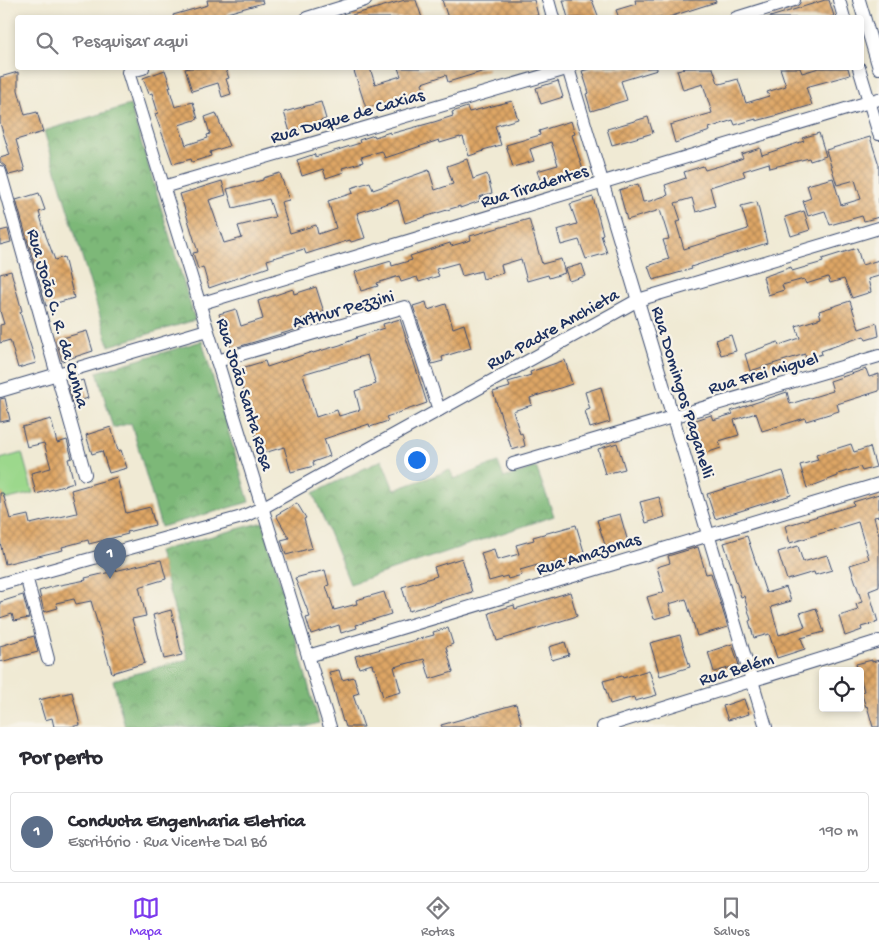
<!DOCTYPE html>
<html lang="pt">
<meta charset="utf-8">
<style>
:root{--surface:#fff;--page:#f7f7f7;--text:#2b2b33;--muted:#7c7c81;--line:#e1e1e2;--accent:#7c3aed}
body{margin:0;font-family:"Gochi Hand",sans-serif;background:var(--page);color:var(--text)}
.controls{position:absolute;right:15px;bottom:15px;display:grid;overflow:hidden;border-radius:5px;box-shadow:0 2px 8px #0003}
.controls button{width:45px;height:45px;display:grid;place-items:center;padding:0;border:0;border-bottom:1px solid var(--line);background:var(--surface);color:var(--text);font:25px sans-serif}
.you{position:absolute;left:416px;top:459px;width:18px;height:18px;margin:-12px;border:4px solid #fff;border-radius:50%;background:#1a73e8;box-shadow:0 0 0 8px #1a73e833}
.badge{display:grid;place-items:center;width:32px;height:32px;border-radius:50%;background:var(--accent);color:#fff;font-size:16px;font-weight:700}
.pin{position:absolute;translate:-50% -41px;filter:drop-shadow(0 1px 2px #0008)}
.pin::after{content:'';position:absolute;top:26px;width:18px;height:15px;background:inherit;clip-path:polygon(0 0,100% 0,50% 100%)}
.list{margin:0;padding:0;list-style:none}
h2{display:flex;justify-content:space-between;align-items:center;height:65px;margin:0;padding:0 20px;font-size:21px}
h2 small{font-size:16px;font-weight:400;color:var(--muted)}
.list li{display:grid;grid-template-columns:32px 1fr auto;gap:15px;align-items:center;box-sizing:border-box;height:80px;margin:0 10px 10px;padding:0 10px;border:1px solid var(--line);border-radius:5px}
.list b{display:block;font-size:19px;white-space:nowrap}
.list p{margin:0;font-size:16px;white-space:nowrap;color:var(--muted)}
.list em{font-size:16px;font-style:normal;color:var(--muted)}
.icon{flex:none;width:28px;height:28px;fill:none;stroke:currentColor;stroke-width:2;stroke-linecap:round;stroke-linejoin:round}
.map{position:relative;flex:none;width:879px;height:727px;overflow:hidden}
.search{position:absolute;background:var(--surface);box-shadow:0 2px 8px #0003;left:15px;right:15px;top:15px;height:55px;display:flex;align-items:center;gap:12px;box-sizing:border-box;padding:0 18px;border-radius:5px;color:var(--muted);font-size:19px}
.sheet{height:155px;background:var(--surface)}
nav{display:flex;justify-content:space-around;align-items:center;box-sizing:border-box;height:70px;border-top:1px solid var(--line);background:var(--surface);font-size:14px;color:var(--muted)}
nav a{display:grid;justify-items:center;gap:2px}
nav .on{color:var(--accent)}
.map>svg:first-child{display:block}
.forest{fill:url(#forest-crowns);stroke:#4c746b}
.pitch{fill:#9cd88c;stroke:#5c8475}
.building{fill:url(#building-cross-hatch);fill-rule:evenodd}
.lines{fill:none;stroke-linecap:round;stroke-linejoin:round}
.minor-casing{stroke:#3b4b70;stroke-width:14}
.minor{stroke:#fff;stroke-width:12}
.labels{text-anchor:middle;stroke-width:4.5;stroke-linejoin:round;paint-order:stroke}
.street-label{font-size:18px;fill:#1b2f5e;stroke:#f7f3e8}
</style>
<div class="map">
<svg width="879" height="727" viewBox="0 0 879 727">
<defs>
<pattern id="forest-crowns" width="20" height="18" patternUnits="userSpaceOnUse" patternTransform="scale(1.25)"><rect width="20" height="18" fill="#7db878"/><path d="M2 6a3 3 0 1 1 6 0M12 15a3 3 0 1 1 6 0" fill="none" stroke="#669666"/></pattern>
<pattern id="building-cross-hatch" width="8" height="8" patternUnits="userSpaceOnUse" patternTransform="scale(1.25)"><rect width="8" height="8" fill="#dea665"/><path d="M0 0l8 8M0 8l8-8" fill="none" stroke="#b38856"/></pattern>
</defs>
<rect width="100%" height="100%" fill="#f7f3e8"/>
<filter id="ink" filterUnits="userSpaceOnUse"><feTurbulence type="fractalNoise" baseFrequency=".02" numOctaves="2"/><feDisplacementMap in="SourceGraphic" scale="10" xChannelSelector="R" yChannelSelector="G"/><feConvolveMatrix kernelMatrix="1 2 1 2 8 2 1 2 1" color-interpolation-filters="sRGB"/></filter>
<filter id="wash" filterUnits="userSpaceOnUse"><feTurbulence type="fractalNoise" baseFrequency=".0096" numOctaves="4" result="noise"/><feDisplacementMap in="SourceGraphic" scale="20" xChannelSelector="R" yChannelSelector="G"/><feGaussianBlur stdDeviation="1.12" result="paint"/><feColorMatrix in="noise" values="0 0 0 0 0 0 0 0 0 0 0 0 0 0 0 0 0 1.4 0 .05"/><feComposite in="paint" operator="in"/></filter>
<g filter="url(#wash)">
<rect width="100%" height="100%" fill="#f0ead4"/>
<!-- forest -->
<g class="forest">
<polygon points="130,105 195,320 109,346 44,131"/>
<polygon points="202,341 249,502 161,527 131,423 113,428 97,372"/>
<polygon points="382,460 394,490 450,470 454,479 498,462 504,478 536,467 554,516 350,584 313,493"/>
<polygon points="263,522 319,723 305,727 125,727 113,680 188,659 158,551"/>
</g>
<!-- pitch -->
<polygon class="pitch" points="22,453 33,493 0,501 0,459"/>
<g id="blocks">
<!-- building -->
<g class="building">
<polygon points="207,0 262,0 263,3 227,13 228,18 174,18 173,15 208,5"/>
<polygon points="405,0 416,0 422,18 352,18 352,15"/>
<polygon points="442,0 534,0 538,15 530,18 448,18"/>
<polygon points="563,0 592,0 599,18 568,18"/>
<polygon points="635,0 715,0 716,2 666,18 619,18 616,10 636,4"/>
<polygon points="825,0 829,0 834,16 828,18 767,18"/>
<polygon points="190,68 225,68 229,78 226,79 231,94 222,97 218,83 192,91 185,69"/>
<polygon points="353,68 370,68 375,84 401,76 398,68 488,68 488,70 448,82 446,75 422,83 424,91 366,108"/>
<polygon points="593,68 657,68 657,70 621,81 627,100 591,111 586,94 589,93 582,71"/>
<polygon points="685,68 713,68 718,83 720,84 738,79 746,103 769,96 767,92 786,86 780,68 800,68 802,73 819,68 848,68 850,75 806,87 812,105 775,116 756,121 756,119 735,125 733,120 709,128 710,131 675,143 670,125 712,113 703,84 683,90 677,70"/>
<polygon points="165,70 171,87 169,87 175,107 193,102 198,119 179,125 186,145 208,138 207,135 210,134 205,117 216,113 229,146 210,152 211,156 192,162 191,159 173,164 155,114 158,113 152,93 149,94 143,78"/>
<polygon points="18,72 18,90 25,115 37,112 43,132 16,140 25,171 9,175 6,167 0,162 0,158 10,155 0,123 0,77"/>
<polygon points="558,81 563,97 541,104 536,88"/>
<polygon points="512,101 518,119 495,126 501,145 483,150 484,151 469,156 463,137 460,138 460,137 440,143 439,140 385,158 382,151 361,157 363,162 342,168 344,172 326,178 323,169 302,176 297,160 315,154 315,157 360,143 359,140 374,135 375,137 390,132 390,134 434,122 453,116 452,112 467,107 469,112"/>
<polygon points="321,102 326,119 290,132 284,112"/>
<polygon points="648,117 653,133 612,145 607,129"/>
<polygon points="571,121 575,134 572,135 584,173 542,185 537,171 558,165 551,142 530,149 534,161 513,167 506,145 540,135 539,131"/>
<polygon points="819,133 826,156 810,161 809,158 770,168 769,163 743,171 745,176 710,187 715,206 696,212 692,198 675,203 681,221 676,222 684,249 748,229 741,206 757,202 767,243 709,261 691,267 692,269 653,280 648,266 669,259 663,240 669,239 660,210 627,220 619,190 638,184 643,202 650,201 668,195 665,185 686,178 684,172 703,166 705,170 726,164 743,158 741,154 760,148 762,155 804,141 802,138"/>
<polygon points="870,137 879,165 879,217 864,221 862,216 830,225 825,211 808,216 803,201 811,198 807,185 833,178 841,205 861,199 855,180 837,185 826,150"/>
<polygon points="467,159 473,179 487,174 492,193 479,197 480,201 460,208 460,206 405,223 398,200 357,213 365,238 351,242 350,240 306,254 304,249 267,260 269,267 209,288 203,267 198,269 193,253 198,252 180,194 222,181 226,195 209,200 224,243 242,238 238,226 275,217 269,199 233,208 227,189 263,180 263,178 280,173 289,200 281,202 290,233 316,225 318,234 336,228 328,201 353,193 351,188 370,182 373,190 429,170 435,190 453,184 447,166"/>
<polygon points="39,193 45,210 39,212 46,236 55,260 64,257 74,298 46,306 16,200"/>
<polygon points="593,197 603,234 601,235 607,253 586,259 579,240 561,245 557,230 577,224 570,204"/>
<polygon points="804,211 810,230 791,236 785,217"/>
<polygon points="529,219 542,264 561,259 565,273 549,278 548,275 527,281 521,259 501,265 503,273 483,279 481,271 462,276 458,263 436,269 439,276 419,282 417,277 401,282 399,276 377,283 378,286 361,291 355,272 391,261 392,266 412,260 410,256 450,243 451,246 471,240 470,236"/>
<polygon points="8,229 11,242 0,245 0,231"/>
<polygon points="857,248 862,265 879,260 879,276 868,279 871,292 852,298 844,279 830,283 828,277 806,284 804,279 782,285 784,290 768,295 763,277 791,267 792,271 823,262 822,259"/>
<polygon points="582,264 586,276 569,281 565,269"/>
<polygon points="11,271 22,311 20,312 36,363 18,368 10,340 0,343 0,325 4,324 0,311 0,274"/>
<polygon points="316,287 324,312 298,320 301,328 231,349 219,314 236,309 241,326 263,319 258,301 293,289 294,294"/>
<polygon points="850,301 859,329 877,323 879,336 866,340 864,336 821,351 822,354 806,359 805,354 750,371 745,354 778,342 779,345 800,338 796,326 821,318 819,311"/>
<polygon points="426,302 428,310 446,304 453,328 464,324 471,348 442,357 443,361 432,364 413,306"/>
<path d="M400,319L427,403L386,417L388,421L370,427L369,424L324,439L330,456L313,462L314,466L291,472L284,447L261,454L241,383L239,384L235,370L265,361L267,367L312,352L313,353L340,345L357,338L356,337L384,328L383,324ZM367,355L376,384L355,391L360,410L339,416L337,410L316,417L303,374Z"/>
<polygon points="87,331 93,351 62,361 56,340"/>
<polygon points="731,335 736,351 721,355 716,340"/>
<polygon points="565,360 572,384 530,398 532,405 513,411 520,434 522,433 525,446 512,450 493,392 510,387 508,382 531,375 530,372"/>
<polygon points="866,369 869,377 879,374 879,391 837,404 839,411 806,421 805,418 762,431 756,413 734,420 739,435 719,441 721,448 697,456 687,423 711,415 713,420 733,414 731,411 787,392 790,404 833,391 830,381"/>
<polygon points="83,380 88,398 73,403 68,385"/>
<polygon points="601,387 610,422 590,428 585,411 590,409 585,392"/>
<polygon points="5,398 10,420 0,422 0,399"/>
<polygon points="51,419 57,443 67,440 72,458 68,459 74,483 36,494 31,473 51,468 44,443 27,447 22,427"/>
<polygon points="111,427 118,451 121,450 127,468 109,473 102,451 92,454 86,435"/>
<polygon points="617,443 625,469 605,474 598,449"/>
<polygon points="851,444 854,452 870,447 876,467 862,471 860,467 838,474 838,476 807,488 800,465 818,460 816,455"/>
<polygon points="783,471 791,495 715,519 707,494"/>
<polygon points="117,477 126,513 150,507 155,525 127,532 128,534 89,544 88,540 62,547 63,550 5,564 0,542 0,493 3,493 10,519 28,515 30,524 77,513 71,490"/>
<polygon points="879,494 879,516 874,517 879,535 879,587 869,591 878,622 861,627 862,630 845,636 839,616 858,610 856,604 862,602 850,565 869,559 858,522 790,543 785,526 854,505 853,502"/>
<polygon points="659,497 665,517 646,523 640,502"/>
<polygon points="297,503 306,518 304,519 312,548 286,555 281,540 289,538 276,515"/>
<polygon points="620,514 628,542 606,548 597,520"/>
<polygon points="576,525 585,555 542,567 541,564 520,570 522,575 508,579 507,576 489,581 481,553 494,549 497,560 519,554 516,545 534,540 533,537"/>
<polygon points="747,536 766,593 786,587 791,601 771,607 779,635 805,627 800,613 816,608 824,632 801,638 805,649 777,658 769,634 754,638 749,621 751,620 744,596 741,597 724,543"/>
<polygon points="798,546 803,562 827,555 832,570 815,575 814,572 787,580 778,552"/>
<polygon points="698,547 706,574 711,573 728,627 697,636 686,599 669,604 672,614 654,619 647,597 664,592 657,567 670,563 668,556"/>
<polygon points="462,558 472,592 409,611 402,587 437,576 434,567"/>
<polygon points="161,560 166,579 139,587 146,616 132,619 145,663 112,673 91,601 76,604 74,599 56,603 58,608 44,612 39,591 55,586 86,580 85,578"/>
<polygon points="325,570 329,585 326,586 334,610 357,604 356,600 384,592 391,614 356,625 357,628 341,633 339,625 311,634 306,618 310,617 295,578"/>
<polygon points="570,592 577,616 497,641 489,613 514,605 515,609"/>
<polygon points="23,595 29,618 14,621 12,614 0,618 0,602"/>
<polygon points="171,610 182,655 164,659 153,615"/>
<polygon points="448,628 453,644 446,647 453,672 430,679 424,659 394,667 401,692 383,697 375,669 373,669 372,664 359,668 355,656 434,635 433,632"/>
<polygon points="680,635 690,667 660,676 650,643"/>
<polygon points="34,636 38,652 0,662 0,646"/>
<polygon points="565,642 569,655 552,660 549,647"/>
<polygon points="732,644 739,665 714,672 708,652"/>
<polygon points="872,660 872,662 879,660 879,727 873,727 867,706 866,707 861,692 864,691 860,677 860,671 858,671 856,664"/>
<polygon points="339,670 342,680 354,677 359,693 353,695 364,727 346,727 344,721 343,722 329,672"/>
<polygon points="649,670 657,695 635,701 634,697 610,704 603,681 622,676 623,678"/>
<polygon points="72,692 80,725 70,727 54,727 52,718 45,720 39,700"/>
<polygon points="744,699 749,714 728,720 723,706"/>
<polygon points="516,704 522,725 516,727 442,727 441,725"/>
</g>
</g>
</g>
<g filter="url(#ink)">
<use href="#blocks" fill-opacity="0" stroke="#3b4b70" stroke-width="1"/>
<g class="lines">
<defs>
<g id="minor">
<polyline points="548,0 553,18"/>
<polyline points="839,0 844,18"/>
<polyline points="859,0 879,68"/>
<polyline points="307,18 365,0"/>
<polyline points="736,18 794,0"/>
<polyline points="143,68 128,72 330,727"/>
<polyline points="568,68 766,727"/>
<polyline points="859,68 879,134"/>
<polyline points="0,172 85,474"/>
<polyline points="163,187 570,68"/>
<polyline points="199,304 879,99"/>
<polyline points="217,361 405,307 439,410"/>
<polyline points="0,391 207,330"/>
<polyline points="513,464 879,356"/>
<polyline points="26,576 48,659"/>
<polyline points="0,584 242,517 262,508 638,300 879,228"/>
<polyline points="308,656 879,484"/>
<polyline points="603,727 879,641"/>
</g>
</defs>
<!-- minor casing -->
<use href="#minor" class="minor-casing"/>
<!-- minor -->
<use href="#minor" class="minor"/>
</g>
</g>
<g class="labels">
<!-- street labels -->
<g class="street-label">
<text transform="translate(347 115) rotate(-16)" y="6">Rua Duque de Caxias</text>
<text transform="translate(534 185) rotate(-17)" y="6">Rua Tiradentes</text>
<text transform="translate(343 308) rotate(-15)" y="6">Arthur Pezzini</text>
<text transform="translate(59 318) rotate(74)" y="6">Rua João C. R. da Cunha</text>
<text transform="translate(552 328) rotate(-29)" y="6">Rua Padre Anchieta</text>
<text transform="translate(763 372) rotate(-16)" y="6">Rua Frei Miguel</text>
<text transform="translate(684 392) rotate(73)" y="6">Rua Domingos Paganelli</text>
<text transform="translate(246 394) rotate(73)" y="6">Rua João Santa Rosa</text>
<text transform="translate(588 553) rotate(-17)" y="6">Rua Amazonas</text>
<text transform="translate(736 668) rotate(-17)" y="6">Rua Belém</text>
</g>
</g>
</svg>
<div class="controls">
<button><svg class="icon" aria-label="locate" viewBox="0 0 24 24"><circle cx="12" cy="12" r="6"/><path d="M12 2v4M12 18v4M2 12h4M18 12h4"/></svg></button>
</div>
<div class="you"></div>
<div class="pin badge" style="left:110px;top:579px;background:#5c6f8a">1</div>
<div class="search"><svg class="icon" aria-label="search" viewBox="0 0 24 24"><circle cx="10" cy="10" r="6"/><path d="M15 15l6 6"/></svg>Pesquisar aqui</div>
</div>
<section class="sheet">
<h2>Por perto<small></small></h2>
<ul class="list">
<li><span class="badge" style="background:#5c6f8a">1</span><div><b>Conducta Engenharia Eletrica</b><p>Escritório · Rua Vicente Dal Bó</p></div><em>190 m</em></li>
</ul>
</section>
<nav>
<a class="on"><svg class="icon" aria-label="map" viewBox="0 0 24 24"><path d="M3 6l6-2 6 2 6-2v14l-6 2-6-2-6 2zM9 4v14M15 6v14"/></svg>Mapa</a>
<a><svg class="icon" aria-label="directions" viewBox="0 0 24 24"><path d="M12 3l9 9-9 9-9-9zM9 14v-3h6M13 9l2 2-2 2"/></svg>Rotas</a>
<a><svg class="icon" aria-label="saved" viewBox="0 0 24 24"><path d="M7 4h10v16l-5-4-5 4z"/></svg>Salvos</a>
</nav>
